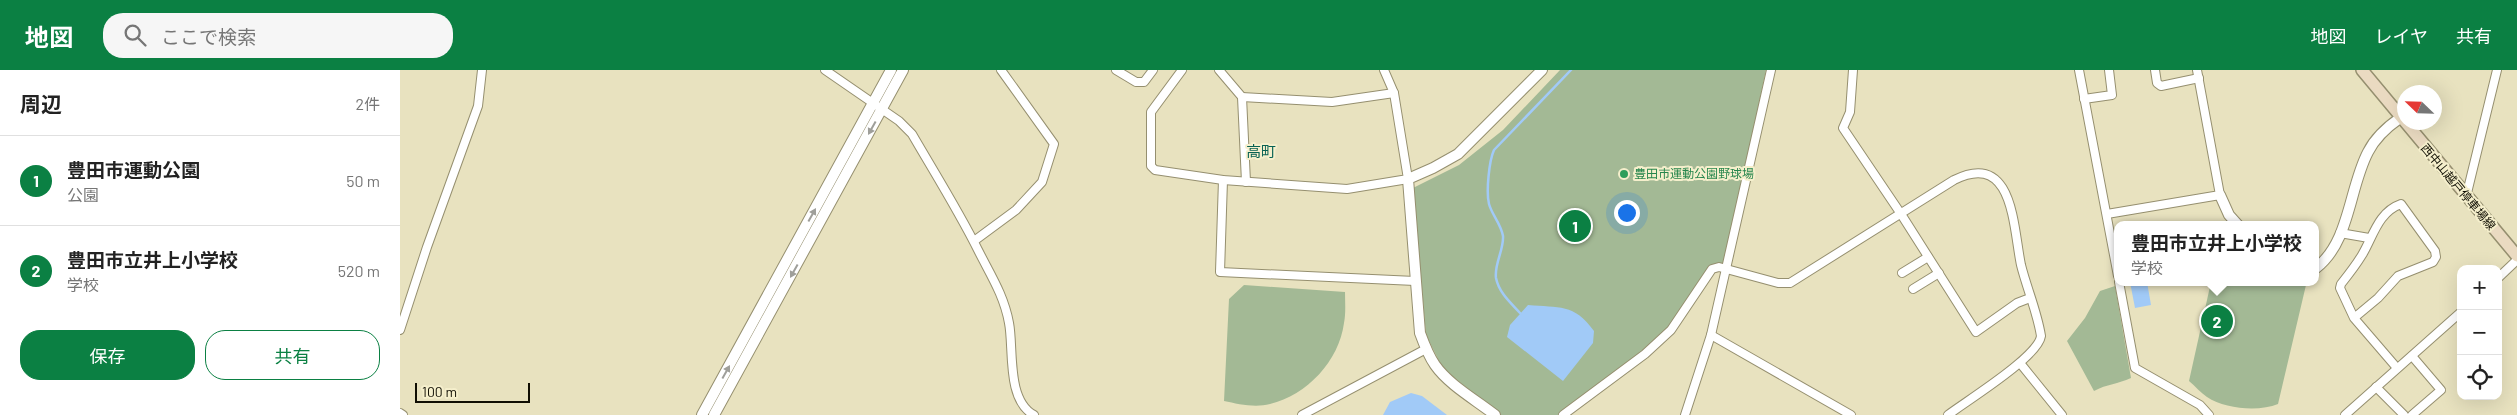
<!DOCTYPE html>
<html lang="ja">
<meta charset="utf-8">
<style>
:root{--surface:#fff;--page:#f6f6f6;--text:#222;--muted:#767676;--line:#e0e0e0;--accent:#0b8043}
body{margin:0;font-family:Barlow,"Noto Sans JP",sans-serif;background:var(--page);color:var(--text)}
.controls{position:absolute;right:15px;bottom:15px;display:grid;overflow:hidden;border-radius:10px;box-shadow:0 5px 20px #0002}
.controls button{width:45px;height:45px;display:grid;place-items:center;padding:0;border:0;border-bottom:1px solid var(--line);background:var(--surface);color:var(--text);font:25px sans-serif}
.compass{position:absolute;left:1997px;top:15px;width:45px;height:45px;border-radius:50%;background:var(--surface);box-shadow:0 5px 20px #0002;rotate:293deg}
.scale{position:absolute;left:15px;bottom:12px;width:115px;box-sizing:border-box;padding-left:5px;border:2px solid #100e03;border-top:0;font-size:14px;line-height:18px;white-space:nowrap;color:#100e03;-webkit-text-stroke:4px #f5efcc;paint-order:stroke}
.you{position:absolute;left:1226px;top:142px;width:18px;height:18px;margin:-12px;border:4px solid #fff;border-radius:50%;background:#1a73e8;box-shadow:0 0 0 8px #1a73e833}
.badge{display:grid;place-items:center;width:32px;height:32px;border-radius:50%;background:var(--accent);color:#fff;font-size:16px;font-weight:700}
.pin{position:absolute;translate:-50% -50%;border:2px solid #fff;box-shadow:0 1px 5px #0006}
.popup{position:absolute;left:1714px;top:151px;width:205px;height:65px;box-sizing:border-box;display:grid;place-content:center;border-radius:10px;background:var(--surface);filter:drop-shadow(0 1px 4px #0005);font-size:16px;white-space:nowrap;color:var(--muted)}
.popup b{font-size:19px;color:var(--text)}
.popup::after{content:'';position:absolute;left:50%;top:100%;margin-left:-10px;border:10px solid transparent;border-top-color:var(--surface)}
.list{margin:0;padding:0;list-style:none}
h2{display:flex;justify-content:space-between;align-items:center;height:65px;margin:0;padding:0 20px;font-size:21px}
h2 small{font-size:16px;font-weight:400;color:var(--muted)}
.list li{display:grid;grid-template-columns:32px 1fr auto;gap:15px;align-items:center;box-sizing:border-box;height:90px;padding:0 20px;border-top:1px solid var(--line)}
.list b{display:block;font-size:19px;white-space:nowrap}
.list p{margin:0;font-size:16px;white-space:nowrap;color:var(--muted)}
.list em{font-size:16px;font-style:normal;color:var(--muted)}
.actions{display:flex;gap:10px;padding:15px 20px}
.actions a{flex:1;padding:11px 0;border:1px solid var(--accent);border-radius:20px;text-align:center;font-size:18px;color:var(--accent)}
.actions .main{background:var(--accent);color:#fff}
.icon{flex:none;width:28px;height:28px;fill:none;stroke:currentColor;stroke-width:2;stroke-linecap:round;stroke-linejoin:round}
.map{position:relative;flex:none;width:2117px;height:345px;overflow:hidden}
header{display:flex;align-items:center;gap:30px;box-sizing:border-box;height:70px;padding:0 25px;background:var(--accent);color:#fff}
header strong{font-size:24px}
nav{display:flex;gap:28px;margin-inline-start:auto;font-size:18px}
.search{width:350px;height:45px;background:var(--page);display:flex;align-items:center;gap:12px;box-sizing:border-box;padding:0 18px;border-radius:20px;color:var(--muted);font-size:19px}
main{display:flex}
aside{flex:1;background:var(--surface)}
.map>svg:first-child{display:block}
.green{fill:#a3b995}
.water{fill:#a1caf7}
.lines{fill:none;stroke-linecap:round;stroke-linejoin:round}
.stream{stroke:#a1caf7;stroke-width:2.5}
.minor-casing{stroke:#958f6f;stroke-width:10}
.tertiary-casing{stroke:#958f6f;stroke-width:12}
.secondary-casing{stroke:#958f6f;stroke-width:14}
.minor{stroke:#fff;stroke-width:8}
.tertiary{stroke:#fff;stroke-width:10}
.secondary{stroke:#eadac1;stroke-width:11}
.oneway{fill:#9f9f9a}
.leisure-dot{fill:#2e9e5b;stroke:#f5efcc;stroke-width:2}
.labels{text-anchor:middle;stroke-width:4;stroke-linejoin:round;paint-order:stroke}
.leisure-label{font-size:12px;fill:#27864d;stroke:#f5efcc;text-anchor:start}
.street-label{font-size:12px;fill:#100e03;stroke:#f5efcc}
.quarter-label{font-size:15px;fill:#086253;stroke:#f5efcc}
</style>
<header>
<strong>地図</strong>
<div class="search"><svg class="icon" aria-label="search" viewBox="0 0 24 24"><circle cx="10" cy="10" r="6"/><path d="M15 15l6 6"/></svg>ここで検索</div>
<nav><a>地図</a><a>レイヤ</a><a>共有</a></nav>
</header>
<main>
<aside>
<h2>周辺<small>2件</small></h2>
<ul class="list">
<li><span class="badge">1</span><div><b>豊田市運動公園</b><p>公園</p></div><em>50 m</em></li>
<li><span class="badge">2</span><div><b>豊田市立井上小学校</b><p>学校</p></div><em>520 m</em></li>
</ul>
<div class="actions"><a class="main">保存</a><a>共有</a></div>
</aside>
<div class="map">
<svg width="2117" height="345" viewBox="0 0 2117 345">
<rect width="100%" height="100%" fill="#e8e2bf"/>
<!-- green -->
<g class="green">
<polygon points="1160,0 1366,0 1325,194 1314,194 1265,264 1166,345 1101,345 1043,299 1026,265 1013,118 1059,95 1103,60"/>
<path d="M1811,212H1895L1906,215L1878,334C1859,342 1825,339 1807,327C1801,323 1795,316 1789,311Z"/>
<path d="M844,215L945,222C945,232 946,243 944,253C939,291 907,325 870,334C855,338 838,334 824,331L829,229Z"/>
<path d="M1715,216L1731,308C1718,314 1707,314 1694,321L1667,271L1685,248L1700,221Z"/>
</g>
<!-- water -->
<g class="water">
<polygon points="1730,212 1747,212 1751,235 1735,238"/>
<path d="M1128,235C1159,238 1174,233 1194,261L1193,273L1163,311L1107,267L1110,255Z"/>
<polygon points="1011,323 1022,326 1047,345 983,345 990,332"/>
</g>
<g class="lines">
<!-- stream -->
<path class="stream" d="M1120,243C1111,233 1099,223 1096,208C1094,194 1104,180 1103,166C1101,154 1092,145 1089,134C1086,122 1089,91 1094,80L1171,0"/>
<defs>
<g id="minor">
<path d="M425,0L499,51L512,64C534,102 558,140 578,180C590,204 604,225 609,253C614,278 606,330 634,345"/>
<polyline points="716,0 736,12 744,12 753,0"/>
<polyline points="782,0 751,42 751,96 755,100 823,110 947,119 1008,109 994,23 984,0"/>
<polyline points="819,0 842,27 846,112"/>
<polyline points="1453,0 1450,42 1443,58 1501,144 1576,262 1617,233 1630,228"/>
<polyline points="1679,0 1718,206"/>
<polyline points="1755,0 1757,13 1761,16 1799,8"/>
<polyline points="842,27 932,32 994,23"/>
<polyline points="1684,29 1712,25 1709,0"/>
<polyline points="823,110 820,202 1015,211"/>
<polyline points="2066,127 2097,0"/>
<polyline points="1707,144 1820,125 1797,0"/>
<polyline points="1940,163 1969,168"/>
<polyline points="574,171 616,140 642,112 654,74 601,0"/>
<polyline points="1502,203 1528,187"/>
<polyline points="2098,208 2117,190"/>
<polyline points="1719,212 1735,298 1800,335 1809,345"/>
<polyline points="1513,219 1539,203"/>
<path d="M1954,248L1940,218L1941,214C1949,204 1956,195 1962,185C1973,167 1978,142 2001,134L2035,181L2036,187L2033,192L1998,206L1978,228L1954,248L1997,298"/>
<polyline points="0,260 27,177 78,36 82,0"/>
<polyline points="1311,265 1451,345"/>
<polyline points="1620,293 1662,345"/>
<polyline points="1976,317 2004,345"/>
<polyline points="0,343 3,345"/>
<polyline points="902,345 1026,279"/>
<path d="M1163,345L1245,284L1271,260L1312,199L1319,197L1378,213H1390L1554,110C1614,80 1613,157 1621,195C1627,219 1637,241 1641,266C1638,287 1568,330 1548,345"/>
<polyline points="1285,345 1311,265 1371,0"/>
<polyline points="1945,345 2061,242"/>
<polyline points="2012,345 2041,320 2012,286"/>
</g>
<g id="tertiary">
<polyline points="1820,125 1829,145 1838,155"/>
<path d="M1916,198C1950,172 1949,118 1968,82C1975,68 1987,57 2000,48"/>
<polyline points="302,345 491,0"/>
<polyline points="314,345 503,0"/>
<path d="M1095,345C1076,330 1049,315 1035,295C1028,285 1024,274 1020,263L1008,109L1033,98L1058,84L1142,0"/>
</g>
<polyline id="secondary" points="1962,0 2117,186"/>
</defs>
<!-- minor casing -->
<use href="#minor" class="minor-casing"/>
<!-- tertiary casing -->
<use href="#tertiary" class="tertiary-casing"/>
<!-- secondary casing -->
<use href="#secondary" class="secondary-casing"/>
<!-- minor -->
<use href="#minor" class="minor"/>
<!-- tertiary -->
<use href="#tertiary" class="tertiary"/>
<!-- secondary -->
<use href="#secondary" class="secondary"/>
</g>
<!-- one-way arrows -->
<defs><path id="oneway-solid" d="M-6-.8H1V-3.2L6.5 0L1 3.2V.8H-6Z" transform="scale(1.25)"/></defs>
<g class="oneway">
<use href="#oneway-solid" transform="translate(472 58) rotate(119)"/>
<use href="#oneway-solid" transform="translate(412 145) rotate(-61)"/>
<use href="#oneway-solid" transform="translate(394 201) rotate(119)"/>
<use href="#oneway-solid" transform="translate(326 302) rotate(-61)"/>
</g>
<!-- markers -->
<circle class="leisure-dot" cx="1224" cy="104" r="5"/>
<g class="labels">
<!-- leisure labels -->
<g class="leisure-label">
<text x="1234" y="108">豊田市運動公園野球場</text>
</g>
<!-- street labels -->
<g class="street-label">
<text transform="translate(2058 117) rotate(50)" y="4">西中山越戸停車場線</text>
</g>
<!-- quarter labels -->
<g class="quarter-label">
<text x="861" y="87">高町</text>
</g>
</g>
</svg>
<div class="controls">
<button>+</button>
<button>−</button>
<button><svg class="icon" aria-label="locate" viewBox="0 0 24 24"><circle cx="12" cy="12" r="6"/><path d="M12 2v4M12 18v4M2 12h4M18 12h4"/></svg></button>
</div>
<svg class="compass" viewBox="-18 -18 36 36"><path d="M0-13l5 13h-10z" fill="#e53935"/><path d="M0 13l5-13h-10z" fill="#767676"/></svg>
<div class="scale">100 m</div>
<div class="you"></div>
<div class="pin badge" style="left:1175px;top:156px">1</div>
<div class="pin badge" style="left:1817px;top:251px">2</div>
<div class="popup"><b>豊田市立井上小学校</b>学校</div>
</div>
</main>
